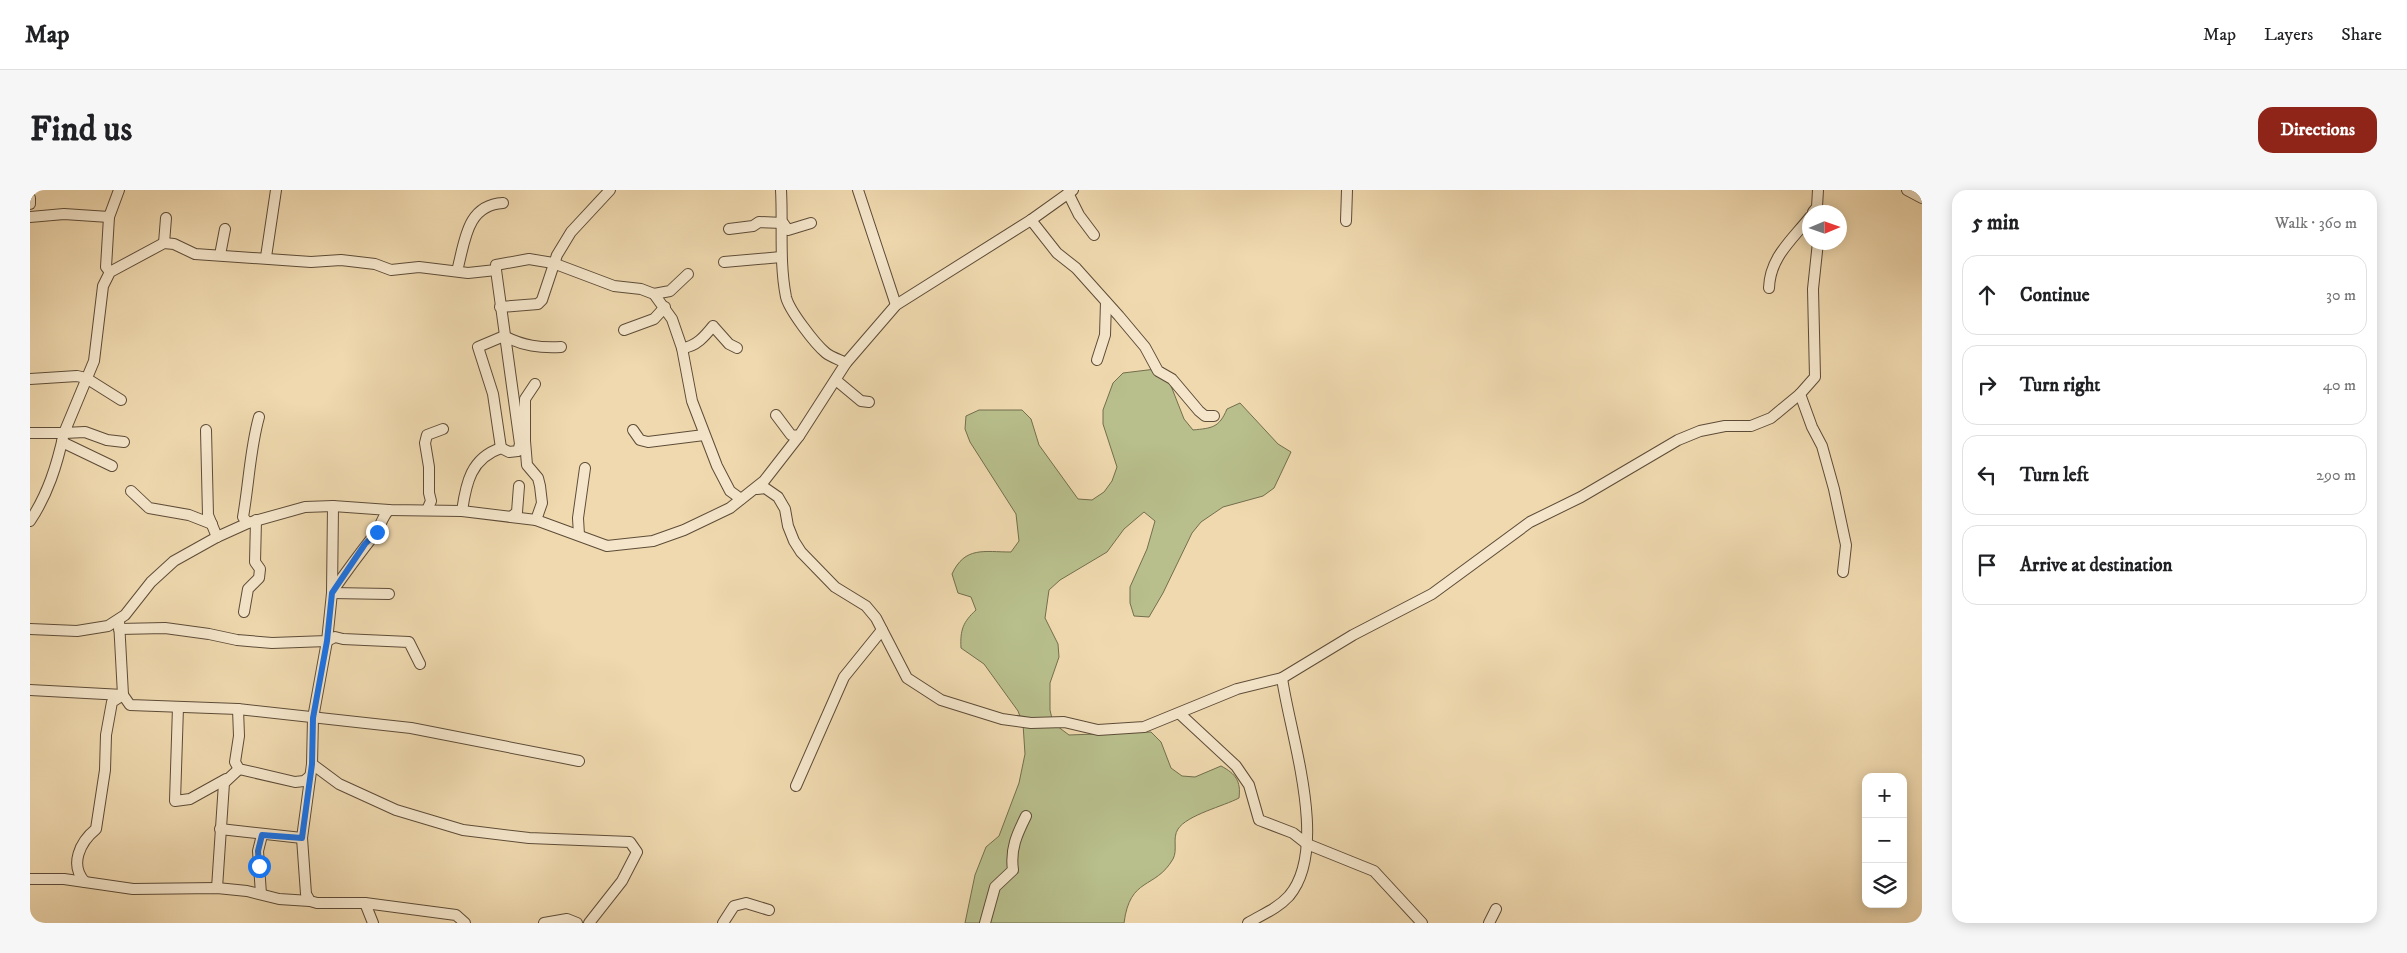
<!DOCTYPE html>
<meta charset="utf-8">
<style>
:root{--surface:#fff;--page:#f6f6f6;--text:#202124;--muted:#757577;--line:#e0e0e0;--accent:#8f2418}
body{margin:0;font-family:"IM FELL DW Pica",serif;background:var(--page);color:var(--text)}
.controls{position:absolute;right:15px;bottom:15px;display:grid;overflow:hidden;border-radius:10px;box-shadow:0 2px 12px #0003}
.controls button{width:45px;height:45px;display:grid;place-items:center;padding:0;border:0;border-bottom:1px solid var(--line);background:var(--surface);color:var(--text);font:25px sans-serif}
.compass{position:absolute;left:1772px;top:15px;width:45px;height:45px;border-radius:50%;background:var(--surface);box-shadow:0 2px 12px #0003;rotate:88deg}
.stop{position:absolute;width:15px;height:15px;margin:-11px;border:4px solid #1a73e8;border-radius:50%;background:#fff}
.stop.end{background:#1a73e8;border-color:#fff;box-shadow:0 1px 5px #0008}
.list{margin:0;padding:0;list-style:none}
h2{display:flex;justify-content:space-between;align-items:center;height:65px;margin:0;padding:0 20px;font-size:21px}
h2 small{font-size:16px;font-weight:400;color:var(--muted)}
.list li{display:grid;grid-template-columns:32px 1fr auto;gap:15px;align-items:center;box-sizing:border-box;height:80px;margin:0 10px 10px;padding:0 10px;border:1px solid var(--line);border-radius:15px}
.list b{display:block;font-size:19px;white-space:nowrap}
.list em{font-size:16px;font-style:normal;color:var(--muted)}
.icon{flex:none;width:28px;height:28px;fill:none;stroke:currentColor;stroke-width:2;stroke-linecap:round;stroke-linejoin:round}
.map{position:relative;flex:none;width:1892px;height:733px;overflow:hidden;border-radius:15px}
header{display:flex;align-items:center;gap:30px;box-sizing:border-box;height:70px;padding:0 25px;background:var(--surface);border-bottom:1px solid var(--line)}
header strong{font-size:24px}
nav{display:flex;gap:28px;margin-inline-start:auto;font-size:18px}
.intro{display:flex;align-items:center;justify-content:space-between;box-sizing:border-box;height:120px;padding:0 30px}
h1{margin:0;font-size:35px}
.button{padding:12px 22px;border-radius:15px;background:var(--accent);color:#fff;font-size:18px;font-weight:700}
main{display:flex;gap:30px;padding:0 30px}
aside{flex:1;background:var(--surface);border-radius:15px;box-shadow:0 2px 12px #0003}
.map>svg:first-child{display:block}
.green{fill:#b8bf8c;stroke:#726e4e}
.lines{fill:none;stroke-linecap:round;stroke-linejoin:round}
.minor-casing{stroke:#5d4c38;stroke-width:12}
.minor{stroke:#f5e6cb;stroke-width:10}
.route{stroke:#1a73e8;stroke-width:6}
</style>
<header>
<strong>Map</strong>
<nav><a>Map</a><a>Layers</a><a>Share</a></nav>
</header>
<div class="intro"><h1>Find us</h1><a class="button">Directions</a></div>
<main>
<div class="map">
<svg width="1892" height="733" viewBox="0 0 1892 733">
<rect width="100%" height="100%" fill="#f0d9af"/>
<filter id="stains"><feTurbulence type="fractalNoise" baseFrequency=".004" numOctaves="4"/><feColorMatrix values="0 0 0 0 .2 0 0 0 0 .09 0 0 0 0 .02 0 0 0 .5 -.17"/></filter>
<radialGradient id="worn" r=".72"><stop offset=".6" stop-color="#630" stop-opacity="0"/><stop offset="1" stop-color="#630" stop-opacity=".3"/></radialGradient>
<!-- green -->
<path class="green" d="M1134,178L1154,229L1163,240C1182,238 1189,238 1197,219L1210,213L1248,254L1261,262L1244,298L1233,306L1193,317L1171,332L1162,343L1133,403L1119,427L1104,426L1100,413V397L1117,359L1125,331L1114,322L1094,339L1077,362L1030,390L1019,400L1015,428L1028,454L1029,467L1020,493V520L1023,533L1039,545L1121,542L1131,552L1141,578L1152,586L1165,587L1191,576C1206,584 1211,591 1209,608C1194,616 1157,625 1148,639C1142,648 1148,660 1143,669C1125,700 1100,686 1094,733H935L945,685L956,657L969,646L989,593L995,564L993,534L988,521L954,474L931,458C930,440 933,432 946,420L941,407L928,403L922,384C935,356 954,362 981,362L989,351L986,324L940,252L935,239L936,226L949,220H992L1001,229L1009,255L1048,309L1062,310L1074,302L1082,291L1087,277L1073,234V220L1083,193L1093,183Z"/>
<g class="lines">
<defs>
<g id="minor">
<path d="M751,0C753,35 749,72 756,107C759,120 785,154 796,163C801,167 810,170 816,173"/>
<polyline points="828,0 866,115"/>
<polyline points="1877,0 1892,8"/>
<polyline points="1038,3 1049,25 1064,45"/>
<polyline points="0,8 0,14"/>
<polyline points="1783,22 1787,17 1788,0"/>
<polyline points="0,27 34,24 79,27 89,0"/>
<polyline points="79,27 76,77 80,82"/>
<polyline points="1001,30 1027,63 1046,78 1089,126 1115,157 1128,181 1142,189 1169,221 1175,226 1184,226"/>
<polyline points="1316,31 1317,0"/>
<polyline points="699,39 723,36 729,32 753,33 758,40 781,33"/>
<polyline points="134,53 136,28"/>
<polyline points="190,65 195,39"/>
<polyline points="236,67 246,0"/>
<polyline points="694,72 751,67"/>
<path d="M427,81C435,52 436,15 473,13"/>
<path d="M1739,98C1740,67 1762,50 1780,27"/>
<polyline points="624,104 640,101 658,84"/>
<polyline points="470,117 508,114 512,110 527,65 541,42 580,0"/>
<polyline points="594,140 624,129 635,117"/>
<path d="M652,158C666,157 675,146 683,136L699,154L707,158"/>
<polyline points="1067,170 1075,145 1076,112"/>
<polyline points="0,189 47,186 56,188 91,210"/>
<polyline points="807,191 831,211 839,212"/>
<polyline points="505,194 495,209 495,251 497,275 508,288 510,296 512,313 506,330"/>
<polyline points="1770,204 1782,237 1792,256 1804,299 1816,355 1813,382"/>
<polyline points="746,225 761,245 769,246"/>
<polyline points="176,240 178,325 187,347"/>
<polyline points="603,240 610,250 618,252 674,245"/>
<path d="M0,243H34C27,275 18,304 0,331"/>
<polyline points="32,252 82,276"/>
<polyline points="94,252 77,250 55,242 34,243 64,171 73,96 80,82 134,53 144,54 165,64 281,72 311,70 345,74 361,80 389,77 438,83 466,80"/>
<path d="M471,258L463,204L448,157L474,146C493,156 510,158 531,157"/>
<polyline points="727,299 735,298 748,307 755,319 758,336 764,351 771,362 805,397 836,416 846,428 877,488 911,510 972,529 1001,533 1034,532 1068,540 1114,537 1207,499 1252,488 1323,445 1402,404 1500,332 1551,307 1648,250 1670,241 1695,236 1721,236 1741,228 1770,204 1785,187 1783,99 1788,52"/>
<polyline points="101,301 119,318 159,325 182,334"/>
<polyline points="303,316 302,403 297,451 283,528 282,574 272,648 276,704 280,711 287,713 335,713 426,725 435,733"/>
<polyline points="397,320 401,311 399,303 399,277 395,253 397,245 413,239"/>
<path d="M432,321C436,293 441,268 471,258L479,262L488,261L490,254L466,80V75L499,69L523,73L584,96L611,99L624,104L642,129L652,158L662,211L687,276L700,301L711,309"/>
<polyline points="481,327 487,322 489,296"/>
<path d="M218,333L213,327C219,293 220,259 229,227"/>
<polyline points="549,345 548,328 555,278"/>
<path d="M302,402C316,382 330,363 345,344C351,337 351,328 359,320"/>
<polyline points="302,403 359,404"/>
<polyline points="214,422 218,399 229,388 230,379 225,372 226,330"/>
<polyline points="89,431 93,505 100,515 208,519 381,538 549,571"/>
<polyline points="0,439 47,441 78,436 95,425 121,392 144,371 187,347 218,333 275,317 303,316 359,320 432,321 506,330 577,356 623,351 654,340 700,318 734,291 769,246 816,173 866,115 1001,30 1043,0"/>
<polyline points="89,439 135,438 179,444 207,450 242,453 297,451 305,447 313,449 379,452 390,474"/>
<polyline points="0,500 93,505"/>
<polyline points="148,517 145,611 160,609 196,589"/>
<polyline points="208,519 209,546 205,572 209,579 265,592 274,591 280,586"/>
<polyline points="1150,524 1206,576 1219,595 1229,630 1263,643 1277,654 1344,681 1392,733"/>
<polyline points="282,574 309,594 366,620 433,640 499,648 600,652 607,662 592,691 559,733"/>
<polyline points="766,596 814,487 852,440"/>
<polyline points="190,639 272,648"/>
<polyline points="0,689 34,689 103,699 187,698 217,701 249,709 280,711"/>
<path d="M55,692C39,675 50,652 66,639L75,580L76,545L82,512L93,505"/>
<polyline points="187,698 194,593 209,579"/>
<polyline points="231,704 228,661 232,645"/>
<polyline points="335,713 343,733"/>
<polyline points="514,733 537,729 547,733"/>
<polyline points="693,733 704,716 716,713 739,720"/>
<path d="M955,733L965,697L983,680C980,659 987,644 996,626"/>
<path d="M1218,733C1233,724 1247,719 1259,706C1300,658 1260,545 1252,488"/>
<polyline points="1459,733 1466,719"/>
</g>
</defs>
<!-- minor casing -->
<use href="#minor" class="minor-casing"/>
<!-- minor -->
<use href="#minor" class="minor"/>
</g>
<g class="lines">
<!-- route -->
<polyline class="route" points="229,676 228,661 232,645 272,648 282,574 283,528 297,451 302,403 335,354 347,342"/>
</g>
<rect width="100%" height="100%" filter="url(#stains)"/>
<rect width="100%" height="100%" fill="url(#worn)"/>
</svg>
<div class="controls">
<button>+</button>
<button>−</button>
<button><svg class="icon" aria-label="layers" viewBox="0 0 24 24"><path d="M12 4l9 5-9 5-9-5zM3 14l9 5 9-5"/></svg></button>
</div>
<svg class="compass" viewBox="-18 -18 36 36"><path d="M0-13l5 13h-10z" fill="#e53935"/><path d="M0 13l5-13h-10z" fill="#757577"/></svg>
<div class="stop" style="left:229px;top:676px"></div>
<div class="stop end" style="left:347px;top:342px"></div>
</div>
<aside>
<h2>5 min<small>Walk · 360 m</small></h2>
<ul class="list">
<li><svg class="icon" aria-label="ahead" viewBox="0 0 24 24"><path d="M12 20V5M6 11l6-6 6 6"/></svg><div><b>Continue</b></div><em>30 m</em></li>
<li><svg class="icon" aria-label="right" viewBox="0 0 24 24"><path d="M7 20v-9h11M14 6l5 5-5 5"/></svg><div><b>Turn right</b></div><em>40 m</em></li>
<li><svg class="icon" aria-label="left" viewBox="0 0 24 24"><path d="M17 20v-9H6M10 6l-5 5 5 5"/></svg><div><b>Turn left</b></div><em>290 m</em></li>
<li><svg class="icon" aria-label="arrive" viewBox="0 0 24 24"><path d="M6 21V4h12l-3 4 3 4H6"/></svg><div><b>Arrive at destination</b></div></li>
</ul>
</aside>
</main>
